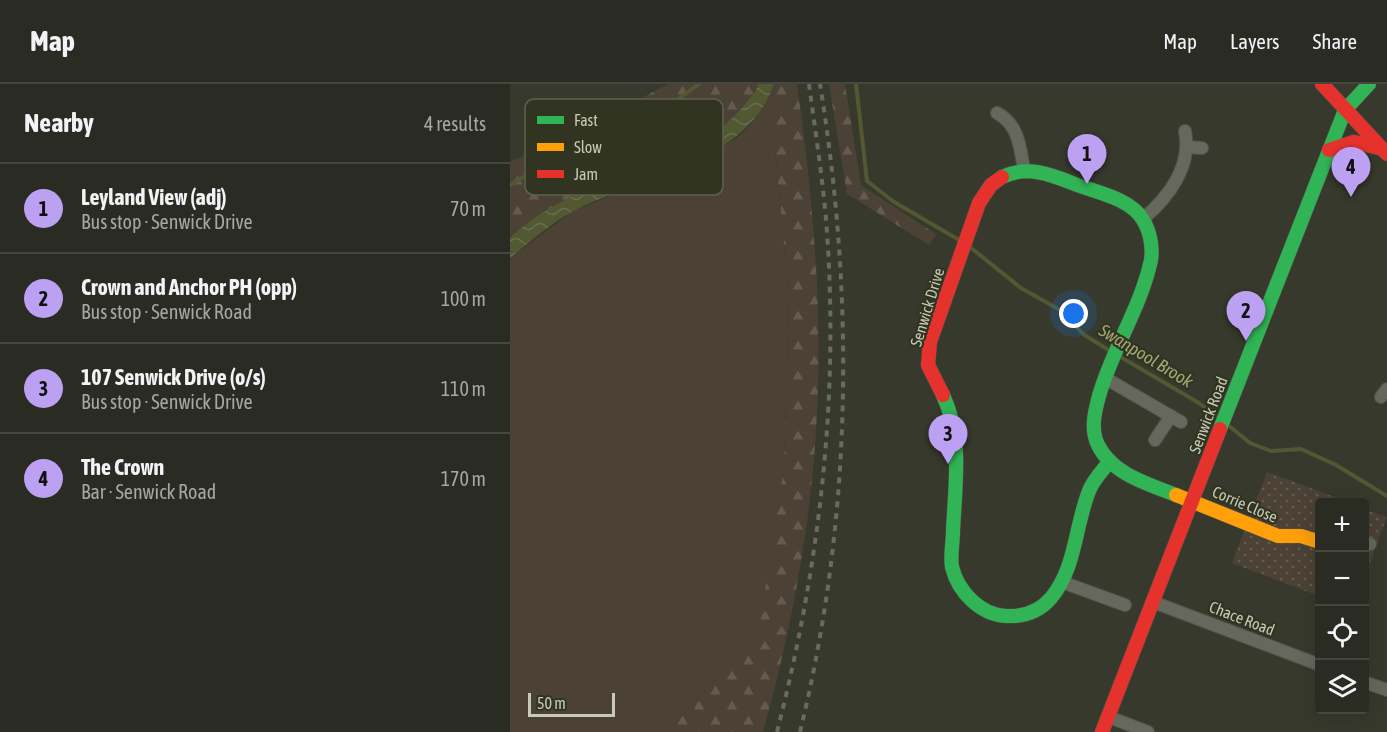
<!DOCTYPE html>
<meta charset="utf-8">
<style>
:root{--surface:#2a2b22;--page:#32332a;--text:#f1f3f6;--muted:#a5a7a5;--line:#464740;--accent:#bca0f2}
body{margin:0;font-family:"Asap Condensed",sans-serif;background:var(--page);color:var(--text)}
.controls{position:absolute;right:18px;bottom:18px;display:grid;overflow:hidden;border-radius:6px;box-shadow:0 6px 24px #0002}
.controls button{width:54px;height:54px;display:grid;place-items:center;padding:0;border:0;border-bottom:2px solid var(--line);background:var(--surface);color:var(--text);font:30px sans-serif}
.scale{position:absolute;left:18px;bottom:15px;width:87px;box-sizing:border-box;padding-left:6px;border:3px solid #c6cab7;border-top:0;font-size:16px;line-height:21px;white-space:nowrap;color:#c6cab7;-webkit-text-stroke:4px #313420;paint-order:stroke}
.you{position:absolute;left:564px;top:230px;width:21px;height:21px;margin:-15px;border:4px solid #fff;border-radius:50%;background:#1a73e8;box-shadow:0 0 0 9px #1a73e833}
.badge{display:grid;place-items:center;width:39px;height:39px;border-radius:50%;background:var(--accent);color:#111;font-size:20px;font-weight:700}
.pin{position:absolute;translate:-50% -50px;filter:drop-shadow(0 2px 3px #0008)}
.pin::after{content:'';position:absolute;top:32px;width:21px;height:18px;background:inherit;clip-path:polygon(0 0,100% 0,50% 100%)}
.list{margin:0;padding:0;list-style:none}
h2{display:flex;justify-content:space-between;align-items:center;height:78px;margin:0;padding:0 24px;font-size:26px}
h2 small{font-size:20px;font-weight:400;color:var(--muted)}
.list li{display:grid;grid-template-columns:39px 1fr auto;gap:18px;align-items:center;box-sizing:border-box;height:90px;padding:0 24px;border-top:2px solid var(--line)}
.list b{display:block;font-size:22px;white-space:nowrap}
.list p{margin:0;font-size:20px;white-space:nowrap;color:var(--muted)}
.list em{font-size:20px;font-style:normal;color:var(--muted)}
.icon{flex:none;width:33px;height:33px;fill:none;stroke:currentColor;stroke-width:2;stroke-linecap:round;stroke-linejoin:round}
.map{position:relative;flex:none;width:877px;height:648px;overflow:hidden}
header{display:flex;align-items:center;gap:36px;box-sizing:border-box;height:84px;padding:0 30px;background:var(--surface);border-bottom:2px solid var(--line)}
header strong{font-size:28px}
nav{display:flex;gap:33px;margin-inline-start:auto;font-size:21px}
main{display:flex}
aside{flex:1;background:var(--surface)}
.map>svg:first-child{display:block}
.grass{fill:#4b4135}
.forest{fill:url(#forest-firs)}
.garden{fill:url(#garden-dots)}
.water{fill:url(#water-waves)}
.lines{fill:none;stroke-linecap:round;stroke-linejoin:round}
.stream{stroke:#515832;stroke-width:4}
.street-casing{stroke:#53544b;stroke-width:14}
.fast-casing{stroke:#53544b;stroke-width:15}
.slow-casing{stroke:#53544b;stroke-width:15}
.jam-casing{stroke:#53544b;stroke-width:15}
.street{stroke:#65685d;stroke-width:12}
.fast{stroke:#30b455;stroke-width:14}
.slow{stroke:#ff9f0a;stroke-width:14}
.jam{stroke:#e5322d;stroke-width:14}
.rail{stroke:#696b61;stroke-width:4;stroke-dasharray:6 6;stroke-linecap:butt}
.labels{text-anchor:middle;stroke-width:4.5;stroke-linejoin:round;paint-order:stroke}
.street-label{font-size:16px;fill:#c6cab7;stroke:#313420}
.water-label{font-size:18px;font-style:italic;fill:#9fa773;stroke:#313420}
.key{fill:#313420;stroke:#5e614d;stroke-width:1.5}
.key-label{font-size:16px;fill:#c6cab7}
</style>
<header>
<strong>Map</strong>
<nav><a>Map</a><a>Layers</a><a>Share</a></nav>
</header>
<main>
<aside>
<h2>Nearby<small>4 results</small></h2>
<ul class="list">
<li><span class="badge">1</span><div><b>Leyland View (adj)</b><p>Bus stop · Senwick Drive</p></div><em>70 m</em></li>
<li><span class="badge">2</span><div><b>Crown and Anchor PH (opp)</b><p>Bus stop · Senwick Road</p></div><em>100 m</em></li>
<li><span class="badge">3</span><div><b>107 Senwick Drive (o/s)</b><p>Bus stop · Senwick Drive</p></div><em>110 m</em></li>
<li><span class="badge">4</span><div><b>The Crown</b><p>Bar · Senwick Road</p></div><em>170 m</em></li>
</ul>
</aside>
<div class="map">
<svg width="877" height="648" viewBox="0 0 877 648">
<defs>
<pattern id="forest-firs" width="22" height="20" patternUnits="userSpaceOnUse" patternTransform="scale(1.5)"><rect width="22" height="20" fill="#4b4135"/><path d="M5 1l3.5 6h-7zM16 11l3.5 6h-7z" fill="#635b50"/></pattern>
<pattern id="garden-dots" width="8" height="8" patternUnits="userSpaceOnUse" patternTransform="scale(1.5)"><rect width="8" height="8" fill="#4b4135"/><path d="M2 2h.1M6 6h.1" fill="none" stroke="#635b50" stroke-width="1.8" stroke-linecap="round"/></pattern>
<pattern id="water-waves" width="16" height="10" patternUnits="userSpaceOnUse" patternTransform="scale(1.5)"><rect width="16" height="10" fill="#515832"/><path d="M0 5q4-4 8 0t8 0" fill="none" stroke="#696f4d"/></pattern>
</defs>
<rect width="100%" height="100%" fill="#38392d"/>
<!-- grass -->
<polygon class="grass" points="260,11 279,215 274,383 251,537 248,552 156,648 0,648 0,174 63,127 162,87 224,56 237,45"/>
<!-- forest -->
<g class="forest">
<polygon points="158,0 256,0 216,53 63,121 0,172 0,78 81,41"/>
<path d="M264,0H287C301,100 311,202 308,303C305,420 284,536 253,648H156L248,552L274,383L279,215L260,11Z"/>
<polygon points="319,0 335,0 351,101 426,150 419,161 337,110"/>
</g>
<!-- garden -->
<g class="garden">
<polygon points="757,388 838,418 810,418 809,512 722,479"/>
<polygon points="854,425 877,433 855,492 854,492"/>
</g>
<!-- water -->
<path class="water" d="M248,0H264C236,81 129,92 62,128C40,140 20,158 0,174V154C57,99 143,89 208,46C223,36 235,20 246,7Z"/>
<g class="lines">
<!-- stream -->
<g class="stream">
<polyline points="346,0 357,97 384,118 451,157"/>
<polyline points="0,101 73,58 140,36 189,0"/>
<polyline points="460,163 511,204 552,227 573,250 600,267"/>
<polyline points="609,272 689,319 710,335"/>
<polyline points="718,341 740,359 761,367 791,365 826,381 877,412"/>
</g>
<defs>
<g id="street">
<path d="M487,29C509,41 510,63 514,86"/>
<polyline points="678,63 692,64"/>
<path d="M633,135C659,113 682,82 675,47"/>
<polyline points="595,294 671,338"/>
<polyline points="871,313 877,305"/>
<polyline points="645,356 661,332"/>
<polyline points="854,459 860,460"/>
<polyline points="552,498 615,521"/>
<polyline points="643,518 810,581"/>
<polyline points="854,598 877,606"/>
<polyline points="599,633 638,648"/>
</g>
<g id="fast">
<path d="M492,93C519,80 544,92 570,102C590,109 622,116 633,136C640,147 643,163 641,176C631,223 602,266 589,312C585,327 580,345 588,361C602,390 638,400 666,411"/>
<path d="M433,311C453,354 445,401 443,447C443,458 440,473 442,483C448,508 471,531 496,532C514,533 529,528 541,514C566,484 565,442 579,407C583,396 593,386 600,377"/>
<polyline points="710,345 835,26 859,0"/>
</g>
<polyline id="slow" points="666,411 768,452 791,452 810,458"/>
<g id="jam">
<polyline points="812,0 877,70"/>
<polyline points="819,66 844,58 869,64"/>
<polyline points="433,311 418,281 420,258 469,119 481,101 492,93"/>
<polyline points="592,648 710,345"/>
</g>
</defs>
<!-- street casing -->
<use href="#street" class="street-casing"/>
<!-- fast casing -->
<use href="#fast" class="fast-casing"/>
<!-- slow casing -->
<use href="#slow" class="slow-casing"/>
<!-- jam casing -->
<use href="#jam" class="jam-casing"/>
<!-- street -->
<use href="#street" class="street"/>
<!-- fast -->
<use href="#fast" class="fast"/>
<!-- slow -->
<use href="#slow" class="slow"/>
<!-- jam -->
<use href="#jam" class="jam"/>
<!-- rail -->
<g class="rail">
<path d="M267,648C310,480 330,309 316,135C312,90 305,45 299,0"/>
<path d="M290,648C342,435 345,216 310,0"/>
</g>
</g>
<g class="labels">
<!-- street labels -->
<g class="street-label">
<text transform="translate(417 223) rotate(-73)" y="6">Senwick Drive</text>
<text transform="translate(698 331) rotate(-69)" y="6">Senwick Road</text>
<text transform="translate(735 420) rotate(23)" y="6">Corrie Close</text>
<text transform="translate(732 534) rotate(21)" y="6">Chace Road</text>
</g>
<!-- water labels -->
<g class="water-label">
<text transform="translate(636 272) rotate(31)" y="6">Swanpool Brook</text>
</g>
</g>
<!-- legend -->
<rect x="15" y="15" width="198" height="96" rx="9" class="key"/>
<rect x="27" y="32" width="27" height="8" fill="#30b455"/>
<rect x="27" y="59" width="27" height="8" fill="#ff9f0a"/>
<rect x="27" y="86" width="27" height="8" fill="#e5322d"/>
<g class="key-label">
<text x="64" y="42">Fast</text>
<text x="64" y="69">Slow</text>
<text x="64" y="96">Jam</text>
</g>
</svg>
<div class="controls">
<button>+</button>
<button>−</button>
<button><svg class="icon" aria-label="locate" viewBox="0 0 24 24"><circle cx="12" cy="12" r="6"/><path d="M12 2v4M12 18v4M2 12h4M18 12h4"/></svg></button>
<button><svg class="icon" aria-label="layers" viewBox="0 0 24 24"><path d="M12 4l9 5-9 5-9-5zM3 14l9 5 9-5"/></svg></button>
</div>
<div class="scale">50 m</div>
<div class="you"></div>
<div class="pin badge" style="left:577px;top:100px">1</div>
<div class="pin badge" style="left:736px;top:257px">2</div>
<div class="pin badge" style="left:438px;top:380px">3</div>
<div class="pin badge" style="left:841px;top:113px">4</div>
</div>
</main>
